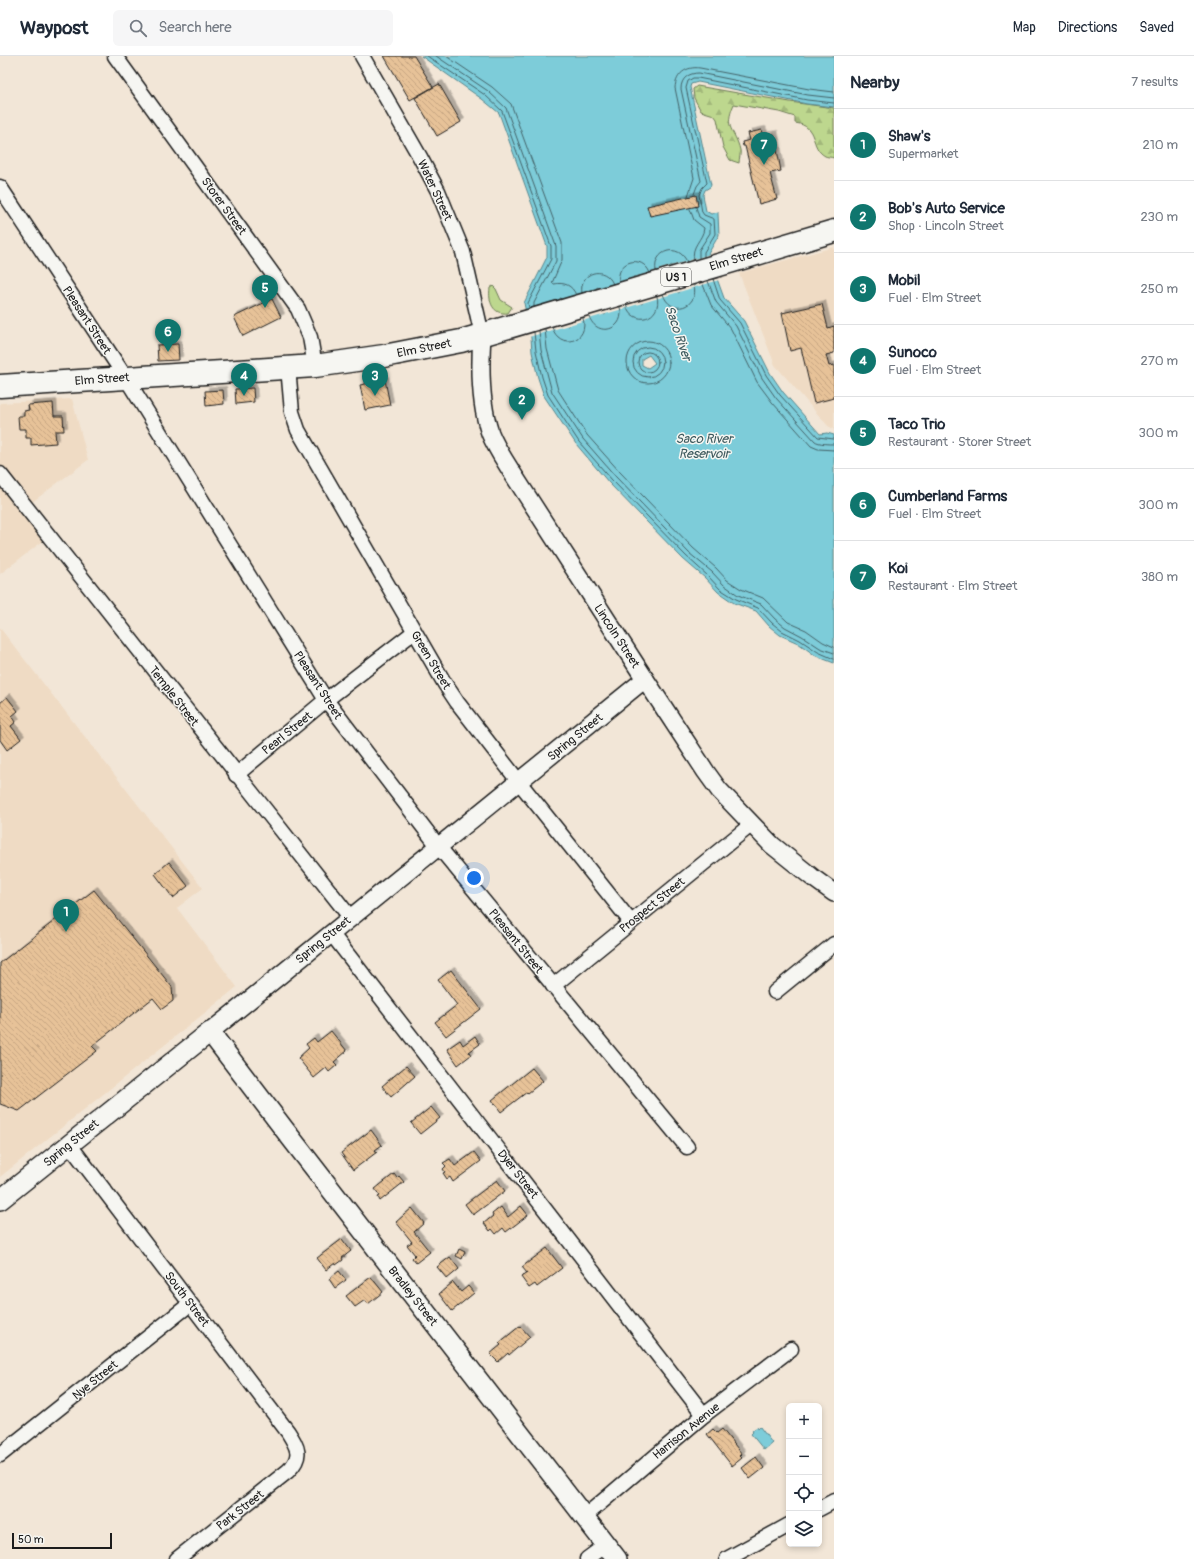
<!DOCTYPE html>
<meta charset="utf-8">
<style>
:root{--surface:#fff;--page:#f6f6f7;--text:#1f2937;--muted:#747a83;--line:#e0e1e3;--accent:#0f766e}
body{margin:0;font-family:Pangolin,sans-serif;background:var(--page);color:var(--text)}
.controls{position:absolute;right:12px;bottom:12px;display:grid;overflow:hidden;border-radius:6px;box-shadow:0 2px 6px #0003}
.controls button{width:36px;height:36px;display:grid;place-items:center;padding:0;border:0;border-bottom:1px solid var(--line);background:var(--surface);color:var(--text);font:20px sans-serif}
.scale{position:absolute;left:12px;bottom:10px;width:100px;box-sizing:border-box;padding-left:4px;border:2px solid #1c1c1c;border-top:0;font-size:11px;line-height:14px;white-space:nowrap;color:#1c1c1c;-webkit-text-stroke:3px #f6f6f2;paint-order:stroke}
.you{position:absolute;left:474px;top:822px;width:14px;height:14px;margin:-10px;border:3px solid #fff;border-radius:50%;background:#1a73e8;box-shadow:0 0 0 6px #1a73e833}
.badge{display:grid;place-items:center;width:26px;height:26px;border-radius:50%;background:var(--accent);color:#fff;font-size:13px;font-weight:700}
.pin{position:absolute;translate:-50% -33px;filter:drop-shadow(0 1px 2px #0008)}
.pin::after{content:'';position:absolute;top:21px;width:14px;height:12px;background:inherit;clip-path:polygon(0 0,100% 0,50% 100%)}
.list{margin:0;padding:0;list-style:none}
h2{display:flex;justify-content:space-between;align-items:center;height:52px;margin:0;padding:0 16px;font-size:17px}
h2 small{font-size:13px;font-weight:400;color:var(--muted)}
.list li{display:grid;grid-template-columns:26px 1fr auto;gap:12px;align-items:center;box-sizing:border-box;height:72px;padding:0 16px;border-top:1px solid var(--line)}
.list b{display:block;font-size:15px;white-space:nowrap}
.list p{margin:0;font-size:13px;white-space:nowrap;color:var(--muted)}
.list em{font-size:13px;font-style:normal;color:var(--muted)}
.icon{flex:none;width:22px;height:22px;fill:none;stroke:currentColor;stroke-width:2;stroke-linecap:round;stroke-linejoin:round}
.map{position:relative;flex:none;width:834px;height:1503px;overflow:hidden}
header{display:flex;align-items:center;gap:24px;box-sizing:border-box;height:56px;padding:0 20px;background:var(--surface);border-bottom:1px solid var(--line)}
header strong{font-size:19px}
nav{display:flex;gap:22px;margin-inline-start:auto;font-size:14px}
.search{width:280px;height:36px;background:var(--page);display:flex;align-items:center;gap:10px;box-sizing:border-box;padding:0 14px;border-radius:6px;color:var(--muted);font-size:15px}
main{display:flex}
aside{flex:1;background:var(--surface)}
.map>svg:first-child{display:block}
.built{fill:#efdbc4}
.green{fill:#bdd78e;stroke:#6c7a55}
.forest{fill:url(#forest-firs);stroke:#6c7a55}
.water{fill:#7dccd9;stroke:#56868d;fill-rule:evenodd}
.pier{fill:#f2e6d7}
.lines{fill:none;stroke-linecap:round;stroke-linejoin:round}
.shore{stroke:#436268;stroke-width:1}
.building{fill:url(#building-back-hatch);stroke:#1c1c1c;filter:url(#shadow)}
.minor-casing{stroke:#1c1c1c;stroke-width:17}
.tertiary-casing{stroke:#1c1c1c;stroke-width:20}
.secondary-casing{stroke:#1c1c1c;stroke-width:22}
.primary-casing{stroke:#1c1c1c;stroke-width:25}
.minor{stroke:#f6f6f2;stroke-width:14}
.tertiary{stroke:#f6f6f2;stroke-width:17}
.secondary{stroke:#f6f6f2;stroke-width:19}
.primary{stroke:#f6f6f2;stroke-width:22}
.labels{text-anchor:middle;stroke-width:3;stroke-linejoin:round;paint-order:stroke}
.shield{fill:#f6f6f2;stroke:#5d5d5c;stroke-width:1}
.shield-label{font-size:11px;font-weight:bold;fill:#1c1c1c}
.street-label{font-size:12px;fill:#1c1c1c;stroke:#f6f6f2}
.water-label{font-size:13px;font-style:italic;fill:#3e5a5e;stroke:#f6f6f2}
</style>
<header>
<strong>Waypost</strong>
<div class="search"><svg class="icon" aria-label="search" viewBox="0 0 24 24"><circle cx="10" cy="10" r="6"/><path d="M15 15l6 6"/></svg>Search here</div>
<nav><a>Map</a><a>Directions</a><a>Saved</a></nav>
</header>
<main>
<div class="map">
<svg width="834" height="1503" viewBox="0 0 834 1503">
<defs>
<pattern id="forest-firs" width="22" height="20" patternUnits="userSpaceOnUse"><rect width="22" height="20" fill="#bdd78e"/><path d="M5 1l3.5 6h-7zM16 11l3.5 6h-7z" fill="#a2b87a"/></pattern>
<pattern id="building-back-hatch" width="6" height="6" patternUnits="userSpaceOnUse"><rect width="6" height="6" fill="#e7c298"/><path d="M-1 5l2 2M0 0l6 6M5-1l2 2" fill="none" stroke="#c6a682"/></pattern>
<filter id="shadow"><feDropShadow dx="3.5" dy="-3.5" stdDeviation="0" flood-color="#0004"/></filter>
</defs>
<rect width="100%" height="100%" fill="#f2e6d7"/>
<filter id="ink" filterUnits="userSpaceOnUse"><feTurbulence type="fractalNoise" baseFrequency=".025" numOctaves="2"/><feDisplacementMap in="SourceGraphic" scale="8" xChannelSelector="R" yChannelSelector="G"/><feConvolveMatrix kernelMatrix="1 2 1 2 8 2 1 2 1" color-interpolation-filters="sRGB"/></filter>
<g filter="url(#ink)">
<!-- built -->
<g class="built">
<polygon points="834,191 834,373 828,370 775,309 739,217"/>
<polygon points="72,343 88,404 23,453 47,482 0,518 0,347"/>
<polygon points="0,572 203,832 177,852 237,931 0,1121"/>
</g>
<!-- green -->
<path class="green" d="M493,230L496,233L501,244L512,251L508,257C493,259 488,246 490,232Z"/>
<!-- forest -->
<path class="forest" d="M697,30L790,46L834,52V102C831,101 827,101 825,100C809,91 819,70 795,67V61L779,56L734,48C723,73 735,73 740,94C741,97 739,103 739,107L730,104L723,91L717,63L714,59L701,55L694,42L693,33Z"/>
<!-- water -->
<g class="water">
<path d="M421,0H834V51L807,48L698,26L691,28L690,31L711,129L710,131L705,134L703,139L706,155L711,158L718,156V158L719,179L708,198L724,242L744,265L770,317L783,336L820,378L827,377L834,379V607L816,600L798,587L780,579L769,570L756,555L734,547L718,536L705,522L683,503L609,427L576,388L544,340L538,322L532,296L531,282L524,247L547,201V190L499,57L482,43ZM672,209L680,236L678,237L670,210ZM635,220L643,247L641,248L633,221ZM598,231L606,258L604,259L596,232ZM560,242H561L569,270H567ZM649,299L655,307L648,312L642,309V303Z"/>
<polygon points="757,1371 758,1373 760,1371 772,1387 764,1394 751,1378 753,1376 752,1375"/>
</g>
<!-- pier -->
<polygon class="pier" points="710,198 719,224 529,281 523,255"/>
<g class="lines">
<!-- shore -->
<g class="shore">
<polyline points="427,0 485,39 502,55 551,190 551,203 528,247 529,252"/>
<polyline points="436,0 488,35 506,52 556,190 556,205 534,247 534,251"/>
<path d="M446,0L492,31L511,48L562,187V204L552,227L554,228C564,226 572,229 576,239"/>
<path d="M694,138L697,130L701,125L681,33C681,22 689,17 699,17L808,39L834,42"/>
<path d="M688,140L694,122L675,32C676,18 686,10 700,12L809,33L834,36"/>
<polyline points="696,151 699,161 710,168 710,177 699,194 699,202"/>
<path d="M690,153L694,164L704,172C703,184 690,190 694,204"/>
<polyline points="704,201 704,196 715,178 714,163 704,159 702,156 699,139 702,132 707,127 686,32 688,25 693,22 698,22 807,44 834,47"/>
<path d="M656,215C652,194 679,186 687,206"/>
<polyline points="713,223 720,244 740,267 766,319 780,339 818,381 834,383"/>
<path d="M708,225L716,246L736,270L762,322L776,342L815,385C819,388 829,388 834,388"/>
<path d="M619,226C615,205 642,197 650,217"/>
<polyline points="702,226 711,249 731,273 757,326 772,346 811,390 818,393 834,394"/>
<path d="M582,237C578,216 605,208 613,228"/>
<path d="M663,238C670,261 700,252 694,229"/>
<path d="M626,249C633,272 663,263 657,240"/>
<path d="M589,260C596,283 627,274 620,251"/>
<path d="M552,271C559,295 590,286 583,262"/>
<polyline points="545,273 547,293 558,334 587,379 620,416 693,492 716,512 727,524 741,533 763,542 788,566 806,574 823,586 834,591"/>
<polyline points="539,275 541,294 552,336 583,383 616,421 689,497 712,516 724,529 738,539 761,548 775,563 785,571 802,580 820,592 834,597"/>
<polyline points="534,276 536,295 542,321 548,339 579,386 612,424 686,500 708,520 720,533 736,543 758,552 772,567 782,575 800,584 818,596 834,603"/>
<circle cx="648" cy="306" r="21"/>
<circle cx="648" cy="306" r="15"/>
<circle cx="648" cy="306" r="10"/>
</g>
</g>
<!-- building -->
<g class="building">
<polygon points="384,0 414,0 433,31 410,44"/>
<polygon points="439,28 461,66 437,80 415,42"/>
<polygon points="762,74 764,80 774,78 781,115 770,117 777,143 759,148 745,90 743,90 742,86 750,84 748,77"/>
<polygon points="696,139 698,150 650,160 647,150"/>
<polygon points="272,243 281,261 243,280 234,261"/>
<polygon points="822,248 828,272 834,270 834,297 826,299 829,310 834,309 834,342 814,347 801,292 790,295 782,257"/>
<polygon points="178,288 179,304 158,305 157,289"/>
<polygon points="385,324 390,349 365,354 360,329"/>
<polygon points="253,332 254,346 236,348 235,333"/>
<polygon points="223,334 224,348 206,350 205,335"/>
<polygon points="53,347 54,360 63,360 64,375 55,375 56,387 31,389 31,382 26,382 26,373 19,373 18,360 24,360 24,355 29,354 28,349"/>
<polygon points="7,641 18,655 12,660 16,666 11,670 21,683 7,694 0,684 0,647"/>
<polygon points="169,806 188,830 173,842 155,818"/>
<polygon points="94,834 172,931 173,945 162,953 153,942 92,990 97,995 19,1055 0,1048 0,907"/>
<polygon points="451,914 481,953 446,980 435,966 457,949 438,924"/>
<polygon points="331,975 347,995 334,1006 337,1009 329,1016 326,1012 314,1022 298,1002 309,992 306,988 314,982 317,986"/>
<polygon points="475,980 480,988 469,996 471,999 458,1009 447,993 460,984 463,989"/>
<polygon points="406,1010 415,1020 391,1041 382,1030"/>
<polygon points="532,1012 543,1025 528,1037 527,1036 501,1056 492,1044"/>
<polygon points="431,1051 440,1062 420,1078 411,1067"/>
<polygon points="371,1074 382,1089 375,1094 377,1096 353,1114 341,1097"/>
<polygon points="474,1096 481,1105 453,1126 450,1121 447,1123 443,1117 445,1116 443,1113 446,1110 443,1107 450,1103 455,1110"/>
<polygon points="394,1118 397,1122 399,1120 404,1126 380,1145 378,1141 380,1140 375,1133"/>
<polygon points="497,1124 505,1135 473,1159 465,1148"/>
<polygon points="521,1150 528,1159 506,1176 503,1172 496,1178 492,1173 490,1175 484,1167 493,1160 492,1158 501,1151 508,1161"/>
<polygon points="412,1152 424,1167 414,1176 430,1196 416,1207 412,1202 415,1199 407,1189 412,1186 396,1166"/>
<polygon points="342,1183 351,1195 342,1202 343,1204 336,1209 335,1207 326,1214 317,1202"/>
<polygon points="547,1192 562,1212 537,1231 535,1228 529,1232 521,1221 527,1217 522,1211"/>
<polygon points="459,1193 465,1196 462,1203 456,1200"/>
<polygon points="450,1201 459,1213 447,1223 437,1211"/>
<polygon points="339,1215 346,1224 335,1232 329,1223"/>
<polygon points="371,1221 383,1236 368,1248 365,1244 355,1251 346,1240"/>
<polygon points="453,1226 461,1236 468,1230 474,1237 452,1255 439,1238"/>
<polygon points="520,1270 530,1281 509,1299 508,1297 498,1306 490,1298 501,1289 499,1287"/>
<polygon points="713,1373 717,1377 722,1373 742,1398 740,1400 742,1402 732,1410 707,1378"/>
<polygon points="756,1401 764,1412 750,1423 742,1412"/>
</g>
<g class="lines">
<defs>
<g id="minor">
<polyline points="115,0 298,253 310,281 315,310"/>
<polyline points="362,0 420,101 438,135 463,196 482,279"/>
<polyline points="0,131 126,322 326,644 438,790 687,1091"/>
<polyline points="288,311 292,356 298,374 445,628 457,646 519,726 631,866"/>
<polyline points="0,418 350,861"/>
<polyline points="236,719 326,644 414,576"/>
<polyline points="331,877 704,1359"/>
<polyline points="553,930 752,768"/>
<polyline points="775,936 834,888"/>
<path d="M69,1088L288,1376C298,1392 303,1400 288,1415L177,1503"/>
<polyline points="0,1399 190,1248"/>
<polyline points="819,1453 834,1445"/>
<polyline points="584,1461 704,1359 791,1293"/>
<polyline points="587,1503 606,1489"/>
<polyline points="727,1503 789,1469"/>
</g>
<g id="tertiary">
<path d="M482,279C480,309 480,348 490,377C495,390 503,402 511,415L645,623L706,716L719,734L772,789L812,821L834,837"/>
<polyline points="210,976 645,623"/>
</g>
<polyline id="secondary" points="0,1144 210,976 284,1073 617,1503"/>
<polyline id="primary" points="0,330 315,310 384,300 461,285 834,175"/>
</defs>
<!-- minor casing -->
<use href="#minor" class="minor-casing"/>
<!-- tertiary casing -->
<use href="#tertiary" class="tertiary-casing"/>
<!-- secondary casing -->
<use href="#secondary" class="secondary-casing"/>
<!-- primary casing -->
<use href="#primary" class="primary-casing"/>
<!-- minor -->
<use href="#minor" class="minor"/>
<!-- tertiary -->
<use href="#tertiary" class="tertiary"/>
<!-- secondary -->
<use href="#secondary" class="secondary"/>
<!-- primary -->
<use href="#primary" class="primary"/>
</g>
</g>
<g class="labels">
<!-- shield labels -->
<rect class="shield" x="661" y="212" width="30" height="18" rx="3"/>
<g class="shield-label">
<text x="676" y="225">US 1</text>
</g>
<!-- street labels -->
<g class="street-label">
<text transform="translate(435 134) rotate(65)" y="4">Water Street</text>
<text transform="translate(224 150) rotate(54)" y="4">Storer Street</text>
<text transform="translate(736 203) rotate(-17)" y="4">Elm Street</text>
<text transform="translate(87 264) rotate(57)" y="4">Pleasant Street</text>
<text transform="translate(424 292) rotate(-11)" y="4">Elm Street</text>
<text transform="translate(102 323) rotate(-4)" y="4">Elm Street</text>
<text transform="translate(617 580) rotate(57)" y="4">Lincoln Street</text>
<text transform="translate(431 604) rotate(59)" y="4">Green Street</text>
<text transform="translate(318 629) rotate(57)" y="4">Pleasant Street</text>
<text transform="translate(174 640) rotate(52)" y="4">Temple Street</text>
<text transform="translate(287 677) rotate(-39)" y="4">Pearl Street</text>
<text transform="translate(575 681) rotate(-39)" y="4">Spring Street</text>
<text transform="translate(652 849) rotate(-39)" y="4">Prospect Street</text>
<text transform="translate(323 884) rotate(-39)" y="4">Spring Street</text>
<text transform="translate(516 885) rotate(51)" y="4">Pleasant Street</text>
<text transform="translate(71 1087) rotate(-39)" y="4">Spring Street</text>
<text transform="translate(518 1118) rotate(52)" y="4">Dyer Street</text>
<text transform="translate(413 1240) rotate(52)" y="4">Bradley Street</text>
<text transform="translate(187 1243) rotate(53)" y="4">South Street</text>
<text transform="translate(95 1324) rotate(-39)" y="4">Nye Street</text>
<text transform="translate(686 1375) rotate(-39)" y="4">Harrison Avenue</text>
<text transform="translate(240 1454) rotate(-38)" y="4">Park Street</text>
</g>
<!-- water labels -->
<g class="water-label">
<text transform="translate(679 277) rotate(71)" y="5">Saco River</text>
<text x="704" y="387">Saco River<tspan x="704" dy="15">Reservoir</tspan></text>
</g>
</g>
</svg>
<div class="controls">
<button>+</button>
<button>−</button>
<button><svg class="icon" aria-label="locate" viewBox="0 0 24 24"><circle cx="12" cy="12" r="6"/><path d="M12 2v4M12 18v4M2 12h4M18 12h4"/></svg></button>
<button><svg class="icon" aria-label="layers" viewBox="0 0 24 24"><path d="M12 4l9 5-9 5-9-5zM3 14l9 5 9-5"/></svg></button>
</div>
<div class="scale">50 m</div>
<div class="you"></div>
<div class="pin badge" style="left:66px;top:876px">1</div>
<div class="pin badge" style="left:522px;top:364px">2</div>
<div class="pin badge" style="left:375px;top:340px">3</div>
<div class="pin badge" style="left:244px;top:340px">4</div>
<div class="pin badge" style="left:265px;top:252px">5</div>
<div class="pin badge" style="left:168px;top:296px">6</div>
<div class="pin badge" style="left:764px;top:109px">7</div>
</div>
<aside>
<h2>Nearby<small>7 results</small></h2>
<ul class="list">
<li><span class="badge">1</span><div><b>Shaw's</b><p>Supermarket</p></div><em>210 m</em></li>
<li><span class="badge">2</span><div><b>Bob's Auto Service</b><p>Shop · Lincoln Street</p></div><em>230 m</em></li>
<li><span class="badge">3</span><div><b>Mobil</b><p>Fuel · Elm Street</p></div><em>250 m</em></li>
<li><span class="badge">4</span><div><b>Sunoco</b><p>Fuel · Elm Street</p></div><em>270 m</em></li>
<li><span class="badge">5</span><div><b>Taco Trio</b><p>Restaurant · Storer Street</p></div><em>300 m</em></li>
<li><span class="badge">6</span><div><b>Cumberland Farms</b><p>Fuel · Elm Street</p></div><em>300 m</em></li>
<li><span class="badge">7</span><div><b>Koi</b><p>Restaurant · Elm Street</p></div><em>380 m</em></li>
</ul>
</aside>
</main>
